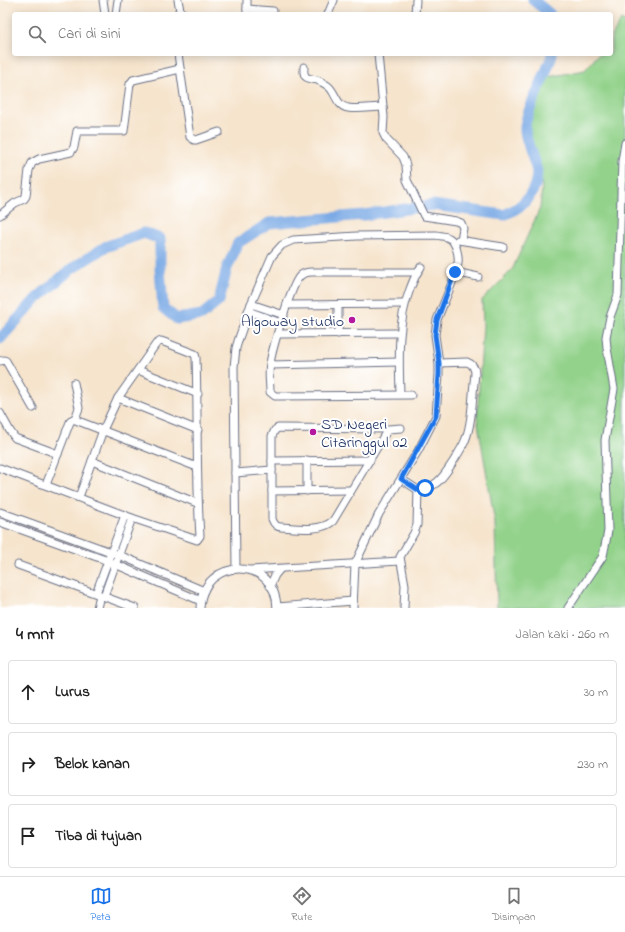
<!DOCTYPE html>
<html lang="id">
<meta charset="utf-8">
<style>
:root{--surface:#fff;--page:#f2f2f2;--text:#222;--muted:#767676;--line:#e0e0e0;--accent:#1a73e8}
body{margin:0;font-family:"Indie Flower",sans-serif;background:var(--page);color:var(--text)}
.stop{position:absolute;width:12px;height:12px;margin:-9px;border:3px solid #1a73e8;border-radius:50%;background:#fff}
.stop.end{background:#1a73e8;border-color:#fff;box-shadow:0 1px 4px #0008}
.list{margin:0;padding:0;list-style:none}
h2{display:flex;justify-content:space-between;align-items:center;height:52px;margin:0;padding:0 16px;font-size:17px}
h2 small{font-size:13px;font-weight:400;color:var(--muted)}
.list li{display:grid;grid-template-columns:26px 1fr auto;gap:12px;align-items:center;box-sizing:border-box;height:64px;margin:0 8px 8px;padding:0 8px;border:1px solid var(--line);border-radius:4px}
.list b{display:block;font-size:15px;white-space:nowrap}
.list em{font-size:13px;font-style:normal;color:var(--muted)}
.icon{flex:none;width:22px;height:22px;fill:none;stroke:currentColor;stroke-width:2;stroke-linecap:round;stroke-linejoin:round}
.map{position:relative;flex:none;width:625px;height:608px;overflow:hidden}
.search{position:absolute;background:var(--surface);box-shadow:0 2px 10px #0003;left:12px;right:12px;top:12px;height:44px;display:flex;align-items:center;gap:10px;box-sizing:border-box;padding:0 14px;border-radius:4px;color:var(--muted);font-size:15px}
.sheet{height:268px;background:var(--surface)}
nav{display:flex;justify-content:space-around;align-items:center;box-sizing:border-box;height:56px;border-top:1px solid var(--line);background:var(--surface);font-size:11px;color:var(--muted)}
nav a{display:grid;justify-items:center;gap:2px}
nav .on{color:var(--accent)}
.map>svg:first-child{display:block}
.green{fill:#92d28a;stroke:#568074}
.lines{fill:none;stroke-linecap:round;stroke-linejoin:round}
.river{stroke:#7caae5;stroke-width:11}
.minor-casing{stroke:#686e84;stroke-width:9}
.minor{stroke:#fff;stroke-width:7}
.route{stroke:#1a73e8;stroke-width:5}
.poi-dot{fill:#b5179e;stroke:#fff;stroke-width:1.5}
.labels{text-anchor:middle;stroke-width:4;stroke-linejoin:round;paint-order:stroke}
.poi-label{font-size:16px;fill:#1b2f5e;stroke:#fff;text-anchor:end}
</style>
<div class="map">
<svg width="625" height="608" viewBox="0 0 625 608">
<rect width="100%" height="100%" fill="#fff"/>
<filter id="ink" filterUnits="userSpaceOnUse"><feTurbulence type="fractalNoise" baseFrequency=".025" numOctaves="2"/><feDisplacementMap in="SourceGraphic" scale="8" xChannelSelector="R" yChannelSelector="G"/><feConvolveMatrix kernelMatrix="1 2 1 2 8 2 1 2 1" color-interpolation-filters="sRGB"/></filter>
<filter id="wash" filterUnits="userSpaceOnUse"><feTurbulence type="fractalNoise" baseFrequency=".012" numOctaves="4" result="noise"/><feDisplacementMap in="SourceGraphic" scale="16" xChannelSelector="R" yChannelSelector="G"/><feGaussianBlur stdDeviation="0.9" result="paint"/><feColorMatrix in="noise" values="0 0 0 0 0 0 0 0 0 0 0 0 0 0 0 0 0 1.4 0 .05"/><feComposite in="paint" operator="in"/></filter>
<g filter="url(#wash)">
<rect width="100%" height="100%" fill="#f6e4cc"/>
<!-- green -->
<polygon class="green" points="621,20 625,22 625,608 497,608 495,523 477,418 483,326 482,300 512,270 540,208 542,186 525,129 530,111 544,78 585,70 599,54 611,54 611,38"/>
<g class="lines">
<!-- river -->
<g class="river">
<polyline points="533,0 550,14"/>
<path d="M0,339L36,299L70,270L105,247L144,233L160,239V269L163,308L177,319L202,315L219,301L227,268L238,243L269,223L364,215L433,205L504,215C523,207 537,194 537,171C534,159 526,142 525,130C524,112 548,74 552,54"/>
</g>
</g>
</g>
<g filter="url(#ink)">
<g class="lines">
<defs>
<g id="minor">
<polyline points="103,0 105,14"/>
<polyline points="247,9 273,11"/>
<polyline points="116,14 118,0"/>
<polyline points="177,14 180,10 178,0"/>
<polyline points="247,14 247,0"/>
<polyline points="328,14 334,0"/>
<polyline points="415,14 416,0"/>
<polyline points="178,54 190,137 194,140 196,140 219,132"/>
<polyline points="378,54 384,117 383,133 386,139 403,157 406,165 407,180 424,216 456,221 461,223 463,228 461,240"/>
<path d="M304,67C303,79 307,78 317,80C320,81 325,84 328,86C336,92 336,106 348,108C359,110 372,107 383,107"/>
<polyline points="0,215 15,203 24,199 26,196 29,170 32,163 39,159 71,152 74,147 77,131 124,131 130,84 133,80 180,69"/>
<polyline points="458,240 503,247"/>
<polyline points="455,272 478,277"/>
<polyline points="251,304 284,315"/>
<polyline points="287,305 404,304"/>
<polyline points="338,305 338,334"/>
<polyline points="248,311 281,323"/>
<polyline points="278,334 399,333"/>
<polyline points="0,361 4,360 6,361 33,408"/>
<polyline points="270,365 399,362"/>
<polyline points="138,370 198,394"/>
<polyline points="74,383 79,408 75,419"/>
<path d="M400,394C399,358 397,323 410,289C413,281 416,273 421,267"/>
<path d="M411,395L275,396L270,392C270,383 268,372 270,364C272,349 291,285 300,276C303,273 308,272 312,272H417"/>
<polyline points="118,398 198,430"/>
<polyline points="0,413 10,431 15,438 58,454"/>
<path d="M388,429L278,428L275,430L272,436V519C274,524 276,527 281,527C297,528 320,532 333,521L388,429L401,428"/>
<polyline points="307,460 307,491"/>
<polyline points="92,461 197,503"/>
<polyline points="272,461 370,460"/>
<path d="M0,468L132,518L197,540L200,536C196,477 198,418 196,358L195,354L164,342L161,341L156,344L118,398L103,430L79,497"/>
<polyline points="235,473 272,470"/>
<path d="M401,479L418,490C435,488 442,479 451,465C456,457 461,450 465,441C473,421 472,395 475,374C475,368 473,364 467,362L439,363"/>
<polyline points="46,485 70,422 73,419 197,467"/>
<polyline points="272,491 351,490"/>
<polyline points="0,512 119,555 204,591"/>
<polyline points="0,522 108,561 201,601"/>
<polyline points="18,565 135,608"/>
<path d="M236,569L234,367L236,348L239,338L251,304L272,256L282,245L293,240L357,236L436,235C440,236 445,236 449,238C456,242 459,255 458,263C455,279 443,304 437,320L435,335L439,363V374L436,416L418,451L379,514L355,564L353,608"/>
<polyline points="250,570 400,561"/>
<polyline points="270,586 275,575 280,569"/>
<polyline points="96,593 125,515"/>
<polyline points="104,596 132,518"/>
<polyline points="277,607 353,601"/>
<polyline points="97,608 100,595"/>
<path d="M200,608C202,556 276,556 277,608"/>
<polyline points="404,608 405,585 400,557 414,533 417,525 418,490"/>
<polyline points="568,608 603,556 608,531 605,440 614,389 607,348 606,337 610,317 618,295 622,161 625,143"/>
</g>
</defs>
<!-- minor casing -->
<use href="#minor" class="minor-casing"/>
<!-- minor -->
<use href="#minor" class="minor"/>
</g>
</g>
<g class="lines" filter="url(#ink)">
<!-- route -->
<polyline class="route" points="425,488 418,490 401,479 436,416 439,374 439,363 435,335 437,320 455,272"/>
</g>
<!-- markers -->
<g class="poi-dot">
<circle cx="352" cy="320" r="4"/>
<circle cx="313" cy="432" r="4"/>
</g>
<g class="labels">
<!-- poi labels -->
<g class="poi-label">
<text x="344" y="326">Algoway studio</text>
<text x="321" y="429" text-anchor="start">SD Negeri<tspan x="321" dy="18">Citaringgul 02</tspan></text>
</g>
</g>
</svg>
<div class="stop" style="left:425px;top:488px"></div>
<div class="stop end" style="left:455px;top:272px"></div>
<div class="search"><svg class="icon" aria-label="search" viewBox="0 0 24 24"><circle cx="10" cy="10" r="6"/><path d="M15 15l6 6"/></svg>Cari di sini</div>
</div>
<section class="sheet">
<h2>4 mnt<small>Jalan kaki · 260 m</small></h2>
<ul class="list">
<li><svg class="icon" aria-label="ahead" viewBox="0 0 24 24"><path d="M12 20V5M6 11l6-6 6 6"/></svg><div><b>Lurus</b></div><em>30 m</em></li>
<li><svg class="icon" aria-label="right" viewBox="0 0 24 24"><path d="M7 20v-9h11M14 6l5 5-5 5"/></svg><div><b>Belok kanan</b></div><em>230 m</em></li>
<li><svg class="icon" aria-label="arrive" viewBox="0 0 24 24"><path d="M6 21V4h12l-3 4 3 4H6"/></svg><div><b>Tiba di tujuan</b></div></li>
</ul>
</section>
<nav>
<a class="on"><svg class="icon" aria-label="map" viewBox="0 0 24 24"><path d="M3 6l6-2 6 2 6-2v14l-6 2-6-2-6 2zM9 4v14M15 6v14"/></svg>Peta</a>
<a><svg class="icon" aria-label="directions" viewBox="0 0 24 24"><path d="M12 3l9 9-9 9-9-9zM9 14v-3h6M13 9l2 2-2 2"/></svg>Rute</a>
<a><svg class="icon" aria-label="saved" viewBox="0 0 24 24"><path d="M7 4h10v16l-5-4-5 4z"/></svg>Disimpan</a>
</nav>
